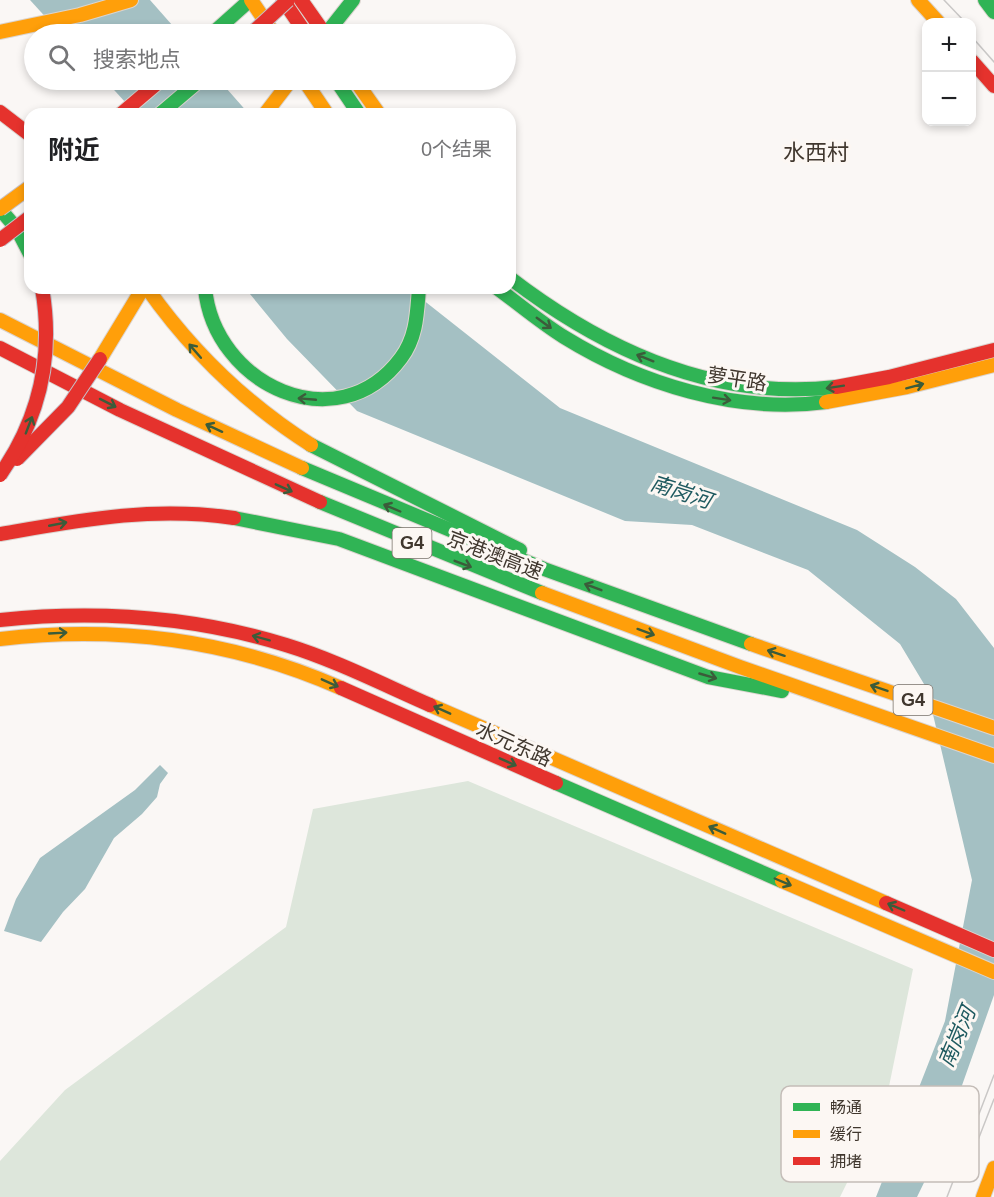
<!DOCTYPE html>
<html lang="zh">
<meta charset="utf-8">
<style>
:root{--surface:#fff;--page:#f2f2f2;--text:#202124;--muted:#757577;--line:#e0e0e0}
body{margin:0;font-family:Arial,"Noto Sans SC",sans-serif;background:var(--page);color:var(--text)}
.controls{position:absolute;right:18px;top:18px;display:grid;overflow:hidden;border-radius:12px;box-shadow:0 3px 9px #0003}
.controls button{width:54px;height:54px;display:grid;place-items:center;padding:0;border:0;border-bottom:2px solid var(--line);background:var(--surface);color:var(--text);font:30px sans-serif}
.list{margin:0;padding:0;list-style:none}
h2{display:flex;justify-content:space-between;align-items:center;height:78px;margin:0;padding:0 24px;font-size:26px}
h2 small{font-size:20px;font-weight:400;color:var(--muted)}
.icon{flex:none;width:33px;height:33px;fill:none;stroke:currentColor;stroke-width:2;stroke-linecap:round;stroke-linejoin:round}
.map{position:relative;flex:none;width:994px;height:1197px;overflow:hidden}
.search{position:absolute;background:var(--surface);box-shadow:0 3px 9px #0003;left:24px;top:24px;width:492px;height:66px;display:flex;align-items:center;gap:15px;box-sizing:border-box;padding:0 21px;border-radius:33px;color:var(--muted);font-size:22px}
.panel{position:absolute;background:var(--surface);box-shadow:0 3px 9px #0003;left:24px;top:108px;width:492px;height:186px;border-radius:18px}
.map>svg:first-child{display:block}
.green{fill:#dde6db}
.water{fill:#a4c0c3}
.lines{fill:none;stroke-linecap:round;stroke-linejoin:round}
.fast-casing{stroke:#dbd4cf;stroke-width:16}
.slow-casing{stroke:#dbd4cf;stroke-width:16}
.jam-casing{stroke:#dbd4cf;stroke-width:16}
.fast{stroke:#30b455;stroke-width:14}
.slow{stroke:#ff9f0a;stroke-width:14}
.jam{stroke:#e5322d;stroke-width:14}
.tram{stroke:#c9c7c6;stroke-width:1.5}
.slow-bridge-casing{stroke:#c6c2ca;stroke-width:16;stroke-linecap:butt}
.jam-bridge-casing{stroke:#c6c2ca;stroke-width:16;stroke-linecap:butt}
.slow-bridge{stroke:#ff9f0a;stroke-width:14}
.jam-bridge{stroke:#e5322d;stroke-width:14}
.oneway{stroke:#3b5c3a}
.labels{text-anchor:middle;stroke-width:6;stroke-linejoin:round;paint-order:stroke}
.shield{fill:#fcf7f3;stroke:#787169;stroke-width:1.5}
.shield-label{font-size:18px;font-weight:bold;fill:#40372e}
.street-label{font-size:20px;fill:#40372e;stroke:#fcf7f3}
.water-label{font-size:21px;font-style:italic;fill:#1f5a60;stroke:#fcf7f3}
.quarter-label{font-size:22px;fill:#40372e;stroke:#fcf7f3}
.key{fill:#fcf7f3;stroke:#c4bdb8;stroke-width:1.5}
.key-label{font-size:16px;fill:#40372e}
</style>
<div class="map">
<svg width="994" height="1197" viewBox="0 0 994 1197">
<rect width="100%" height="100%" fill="#faf7f5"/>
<!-- green -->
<polygon class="green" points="468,781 913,969 885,1106 840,1197 0,1197 0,1161 65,1090 286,927 313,809"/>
<!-- water -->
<g class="water">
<polygon points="30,0 150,0 180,34 61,34"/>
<polygon points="105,80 219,80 249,114 136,114"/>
<polygon points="245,288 408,288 560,408 857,530 915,567 956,599 994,648 994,995 937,1156 917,1197 876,1197 945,1021 972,880 927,689 900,644 808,570 692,525 625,521 357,411 287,339"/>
<polygon points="160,765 168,773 160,784 157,797 142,814 114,838 85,889 63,912 41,942 4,931 16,899 40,858 135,790"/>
</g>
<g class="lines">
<defs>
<g id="fast">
<polyline points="985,0 994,12"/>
<polyline points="212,34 250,0"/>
<polyline points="326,34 353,0"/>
<polyline points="336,80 359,114"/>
<polyline points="160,114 200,80"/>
<polyline points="0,209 17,229 30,254"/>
<path d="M510,278C604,350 714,401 836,387"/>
<path d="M205,288C214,385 338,443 401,358C417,337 417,312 419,288"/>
<path d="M497,288C519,304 540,322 564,337C640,384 737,414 826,402"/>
<polyline points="311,445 520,550"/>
<polyline points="302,468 544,569 751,644"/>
<polyline points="320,502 542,593"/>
<polyline points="234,518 339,539 708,677 782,691"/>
<polyline points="556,783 782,881"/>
</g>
<g id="slow">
<polyline points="251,0 274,34"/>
<polyline points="918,0 938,22"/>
<polyline points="0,32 80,15 131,0"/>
<polyline points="304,80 327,114"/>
<polyline points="355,80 379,114"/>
<polyline points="265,114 291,80"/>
<path d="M147,288C192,352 245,403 311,445"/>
<polyline points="0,320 177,410 302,468"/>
<polyline points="100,359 143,288"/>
<polyline points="826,402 907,387 994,365"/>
<polyline points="542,593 740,667 994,756"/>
<path d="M0,639C118,625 232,640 341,688"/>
<polyline points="751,644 994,728"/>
<polyline points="430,705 886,903"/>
<polyline points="782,881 994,972"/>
<polyline points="983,1197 994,1168"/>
</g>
<g id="jam">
<polyline points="283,0 306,34"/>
<polyline points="301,0 325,34"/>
<polyline points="972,61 994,86"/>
<polyline points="0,112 30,135"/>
<polyline points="121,114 161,80"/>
<polyline points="0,348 120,410 320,502"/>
<polyline points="836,387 889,377 994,350"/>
<path d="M0,534C81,520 152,506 234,518"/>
<path d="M0,620C97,610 192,616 286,645C335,660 382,684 430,705"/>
<polyline points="341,688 556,783"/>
<polyline points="886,903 994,950"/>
</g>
</defs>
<!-- fast casing -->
<use href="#fast" class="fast-casing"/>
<!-- slow casing -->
<use href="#slow" class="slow-casing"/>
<!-- jam casing -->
<use href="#jam" class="jam-casing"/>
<!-- fast -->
<use href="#fast" class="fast"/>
<!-- slow -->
<use href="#slow" class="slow"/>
<!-- jam -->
<use href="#jam" class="jam"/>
<!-- tram -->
<g class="tram">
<polyline points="944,0 965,22"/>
<polyline points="972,37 994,62"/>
<polyline points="971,1158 994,1099"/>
<polyline points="947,1197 994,1075"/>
</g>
<defs>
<polyline id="slow-bridge" points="0,209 30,187"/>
<g id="jam-bridge">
<polyline points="251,34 288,0"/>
<polyline points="0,240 30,217"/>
<polyline points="17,459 68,407 100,359"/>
<path d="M0,475C40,418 54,357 42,288"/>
</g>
</defs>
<!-- slow-bridge casing -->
<use href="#slow-bridge" class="slow-bridge-casing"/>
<!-- jam-bridge casing -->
<use href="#jam-bridge" class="jam-bridge-casing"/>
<!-- slow-bridge -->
<use href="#slow-bridge" class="slow-bridge"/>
<!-- jam-bridge -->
<use href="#jam-bridge" class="jam-bridge"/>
</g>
<!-- one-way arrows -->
<defs><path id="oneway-shaft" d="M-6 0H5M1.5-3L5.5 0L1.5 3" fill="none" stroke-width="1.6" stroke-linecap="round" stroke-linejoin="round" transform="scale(1.5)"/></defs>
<g class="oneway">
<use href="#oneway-shaft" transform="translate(544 323) rotate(36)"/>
<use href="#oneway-shaft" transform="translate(195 351) rotate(-131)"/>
<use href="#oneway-shaft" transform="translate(645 358) rotate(-158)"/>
<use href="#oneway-shaft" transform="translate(915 386) rotate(-15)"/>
<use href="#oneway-shaft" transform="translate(835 387) rotate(171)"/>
<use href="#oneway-shaft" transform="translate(307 399) rotate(-175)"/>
<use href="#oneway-shaft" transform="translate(722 399) rotate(9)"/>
<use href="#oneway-shaft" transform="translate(108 403) rotate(27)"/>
<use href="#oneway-shaft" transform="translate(29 425) rotate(-69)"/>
<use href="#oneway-shaft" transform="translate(214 428) rotate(-155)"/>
<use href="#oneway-shaft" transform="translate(284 488) rotate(24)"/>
<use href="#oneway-shaft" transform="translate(392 508) rotate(-157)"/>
<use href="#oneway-shaft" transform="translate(58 524) rotate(-11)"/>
<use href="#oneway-shaft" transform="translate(463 564) rotate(21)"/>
<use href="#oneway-shaft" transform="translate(593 587) rotate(-159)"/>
<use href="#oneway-shaft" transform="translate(646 632) rotate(20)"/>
<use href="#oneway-shaft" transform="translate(58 633) rotate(-3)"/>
<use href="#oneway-shaft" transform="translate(261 638) rotate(-165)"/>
<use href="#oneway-shaft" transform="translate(776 653) rotate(-162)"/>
<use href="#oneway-shaft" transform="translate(708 676) rotate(16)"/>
<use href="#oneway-shaft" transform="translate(330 683) rotate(24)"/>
<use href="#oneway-shaft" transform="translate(879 688) rotate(-161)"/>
<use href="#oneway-shaft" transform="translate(442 710) rotate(-156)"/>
<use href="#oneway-shaft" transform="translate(508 762) rotate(24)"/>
<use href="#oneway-shaft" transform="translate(717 830) rotate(-156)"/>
<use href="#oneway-shaft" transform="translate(783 882) rotate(23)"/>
<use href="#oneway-shaft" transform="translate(896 907) rotate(-157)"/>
</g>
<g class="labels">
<!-- shield labels -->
<g class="shield">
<rect x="392.5" y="528" width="39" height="30" rx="4.5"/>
<rect x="893.5" y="685" width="39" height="30" rx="4.5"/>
</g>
<g class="shield-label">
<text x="412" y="549">G4</text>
<text x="913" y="706">G4</text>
</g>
<!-- street labels -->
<g class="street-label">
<text transform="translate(737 379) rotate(9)" y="7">萝平路</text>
<text transform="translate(495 555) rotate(21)" y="7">京港澳高速</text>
<text transform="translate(514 744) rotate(24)" y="7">水元东路</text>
</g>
<!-- water labels -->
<g class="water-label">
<text transform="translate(681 492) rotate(18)" y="7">南岗河</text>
<text transform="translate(957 1037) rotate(-67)" y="7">南岗河</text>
</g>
<!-- quarter labels -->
<g class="quarter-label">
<text x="816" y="160">水西村</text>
</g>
</g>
<!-- legend -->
<rect x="781" y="1086" width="198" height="96" rx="9" class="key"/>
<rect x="793" y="1103" width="27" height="8" fill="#30b455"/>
<rect x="793" y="1130" width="27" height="8" fill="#ff9f0a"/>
<rect x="793" y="1157" width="27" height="8" fill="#e5322d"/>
<g class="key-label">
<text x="830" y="1113">畅通</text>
<text x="830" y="1140">缓行</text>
<text x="830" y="1167">拥堵</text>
</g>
</svg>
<div class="controls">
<button>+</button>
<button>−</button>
</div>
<div class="search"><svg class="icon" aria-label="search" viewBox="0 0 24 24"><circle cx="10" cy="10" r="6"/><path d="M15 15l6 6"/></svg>搜索地点</div>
<section class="panel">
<h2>附近<small>0个结果</small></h2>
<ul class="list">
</ul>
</section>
</div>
